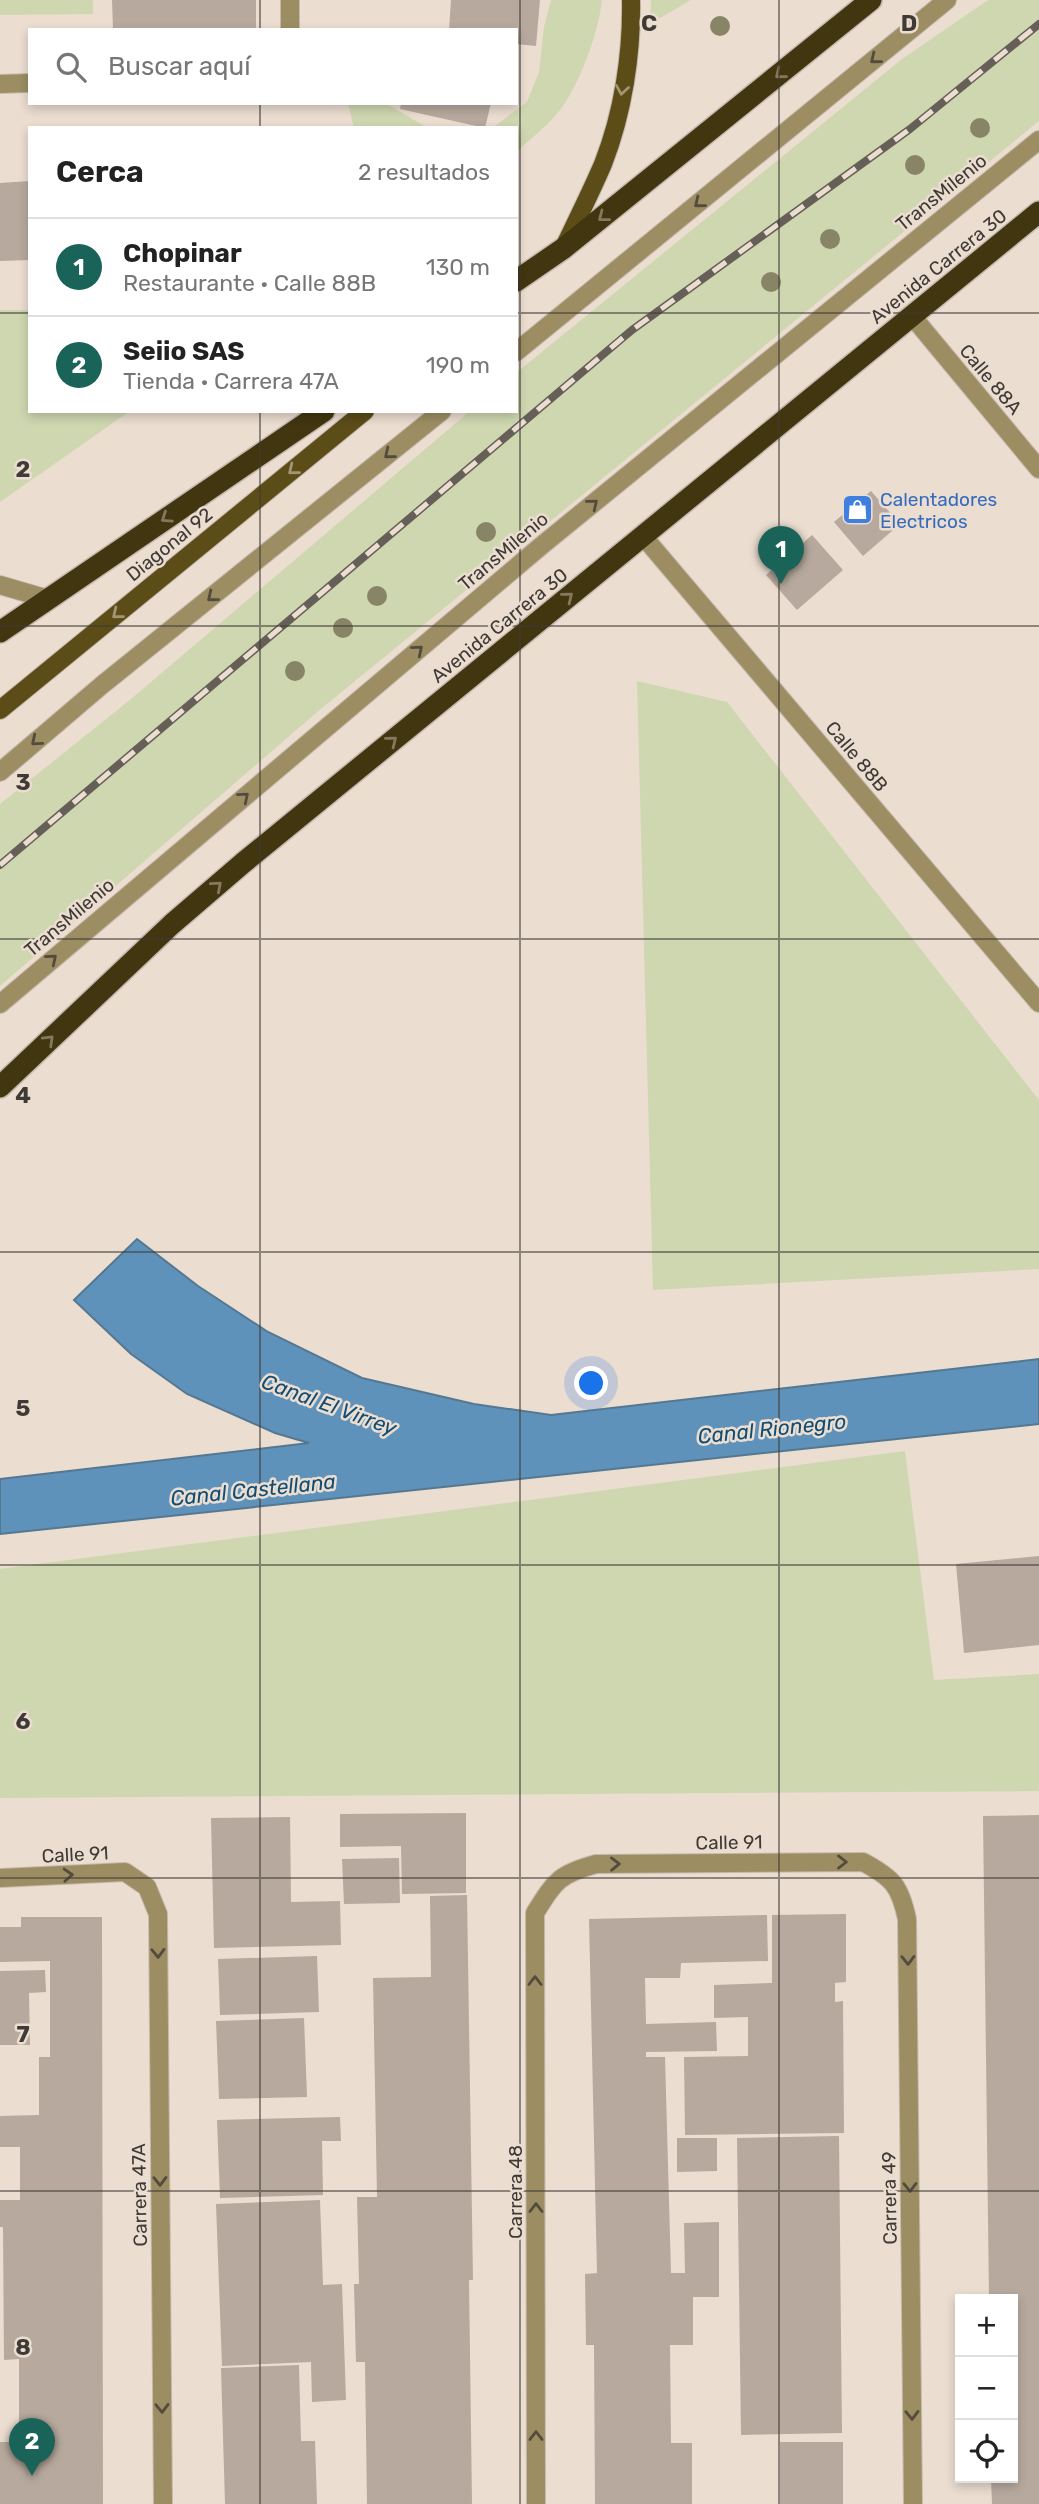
<!DOCTYPE html>
<html lang="es">
<meta charset="utf-8">
<style>
:root{--surface:#fff;--page:#f2f2f2;--text:#222;--muted:#767676;--line:#e0e0e0;--accent:#1a6358}
body{margin:0;font-family:Rubik,sans-serif;background:var(--page);color:var(--text)}
.controls{position:absolute;right:21px;bottom:21px;display:grid;overflow:hidden;border-radius:0px;box-shadow:0 4px 10px #0003}
.controls button{width:63px;height:63px;display:grid;place-items:center;padding:0;border:0;border-bottom:2px solid var(--line);background:var(--surface);color:var(--text);font:35px sans-serif}
.you{position:absolute;left:592px;top:1384px;width:24px;height:24px;margin:-18px;border:5px solid #fff;border-radius:50%;background:#1a73e8;box-shadow:0 0 0 10px #1a73e833}
.badge{display:grid;place-items:center;width:46px;height:46px;border-radius:50%;background:var(--accent);color:#fff;font-size:23px;font-weight:700}
.pin{position:absolute;translate:-50% -58px;filter:drop-shadow(0 2px 4px #0008)}
.pin::after{content:'';position:absolute;top:37px;width:24px;height:21px;background:inherit;clip-path:polygon(0 0,100% 0,50% 100%)}
.list{margin:0;padding:0;list-style:none}
h2{display:flex;justify-content:space-between;align-items:center;height:91px;margin:0;padding:0 28px;font-size:30px}
h2 small{font-size:23px;font-weight:400;color:var(--muted)}
.list li{display:grid;grid-template-columns:46px 1fr auto;gap:21px;align-items:center;box-sizing:border-box;height:98px;padding:0 28px;border-top:2px solid var(--line)}
.list b{display:block;font-size:26px;white-space:nowrap}
.list p{margin:0;font-size:23px;white-space:nowrap;color:var(--muted)}
.list em{font-size:23px;font-style:normal;color:var(--muted)}
.icon{flex:none;width:38px;height:38px;fill:none;stroke:currentColor;stroke-width:2;stroke-linecap:round;stroke-linejoin:round}
.map{position:relative;flex:none;width:1039px;height:2504px;overflow:hidden}
.search{position:absolute;background:var(--surface);box-shadow:0 4px 10px #0003;left:28px;top:28px;width:490px;height:77px;display:flex;align-items:center;gap:18px;box-sizing:border-box;padding:0 24px;border-radius:0px;color:var(--muted);font-size:26px}
.panel{position:absolute;background:var(--surface);box-shadow:0 4px 10px #0003;left:28px;top:126px;width:490px;height:287px;border-radius:0px}
.map>svg:first-child{display:block}
.green{fill:#cfd7b1}
.water{fill:#5f92ba;stroke:#557892;stroke-width:2}
.building{fill:#b7a99d}
.lines{fill:none;stroke-linecap:round;stroke-linejoin:round}
.minor-casing{stroke:#c5b9ae;stroke-width:20}
.major-casing{stroke:#c5b9ae;stroke-width:20}
.highway-casing{stroke:#c5b9ae;stroke-width:24}
.minor{stroke:#9c8e62;stroke-width:18}
.major{stroke:#5b4c18;stroke-width:18}
.highway{stroke:#413610;stroke-width:21}
.rail-casing{stroke:#665f58;stroke-width:8}
.rail{stroke:#ebddd0;stroke-width:5;stroke-dasharray:16;stroke-linecap:butt}
.tree{fill:#888566}
.oneway{stroke:#524b3e}
.oneway2{stroke:#85795d}
.oneway3{stroke:#a39474}
.grid{fill:none;stroke:#3f3a35;stroke-width:2;stroke-opacity:0.55}
.labels{text-anchor:middle;stroke-width:5;stroke-linejoin:round;paint-order:stroke}
.street-label{font-size:19px;fill:#3f3a35;stroke:#ebddd0}
.shop-label{font-size:19px;fill:#366cbe;stroke:#ebddd0;text-anchor:start}
.water-label{font-size:21px;font-style:italic;fill:#104d75;stroke:#ebddd0}
.grid-label{font-size:23px;text-anchor:middle;font-weight:bold;fill:#3f3a35;stroke:#ebddd0;stroke-width:5;stroke-linejoin:round;paint-order:stroke}
</style>
<div class="map">
<svg width="1039" height="2504" viewBox="0 0 1039 2504">
<rect width="100%" height="100%" fill="#ebddd0"/>
<!-- green -->
<g class="green">
<polygon points="0,0 93,0 93,14 0,15"/>
<path d="M551,0H602C599,32 578,90 556,115C545,128 529,140 516,152V128H492L527,102L539,72L544,27Z"/>
<polygon points="651,0 691,0 650,24"/>
<polygon points="988,0 1039,0 1039,121 316,713 0,986 0,804 131,699 470,411 516,411 516,373 902,59"/>
<polygon points="348,103 385,103 428,128 354,128"/>
<polygon points="0,310 30,310 30,411 130,411 0,502"/>
<polygon points="637,681 727,702 1039,1100 1039,1269 653,1290"/>
<polygon points="905,1451 934,1680 1039,1674 1039,1791 0,1798 0,1569"/>
</g>
<!-- water -->
<polygon class="water" points="137,1239 198,1286 268,1332 362,1378 474,1404 551,1415 1039,1359 1039,1424 0,1534 0,1479 309,1443 275,1433 187,1394 131,1354 74,1300"/>
<!-- building -->
<g class="building">
<polygon points="112,0 256,0 256,30 113,30"/>
<polygon points="451,0 540,0 536,46 516,44 516,30 449,30"/>
<polygon points="401,103 491,103 485,128 400,109"/>
<polygon points="30,181 30,260 0,261 0,183"/>
<polygon points="871,491 900,524 863,556 834,522"/>
<polygon points="812,535 843,570 797,610 766,575"/>
<polygon points="1039,1556 1039,1645 964,1653 956,1564"/>
<polygon points="466,1813 466,1893 402,1894 401,1846 340,1847 340,1814"/>
<polygon points="1039,1815 1039,2504 992,2504 991,2478 1013,2478 1013,2299 989,2299 983,1816"/>
<polygon points="290,1817 291,1902 340,1901 341,1945 214,1948 211,1818"/>
<polygon points="399,1858 400,1903 344,1904 342,1859"/>
<polygon points="467,1895 473,2280 469,2280 472,2504 367,2504 365,2362 356,2362 354,2284 359,2284 357,2197 377,2197 373,1978 431,1977 430,1896"/>
<polygon points="846,1914 846,1982 835,1983 835,2002 843,2001 844,2133 685,2135 684,2057 748,2056 748,2017 714,2018 714,1985 772,1983 772,1915"/>
<polygon points="767,1915 768,1961 681,1963 680,1978 645,1978 646,2024 716,2022 717,2051 646,2052 646,2057 665,2057 671,2273 685,2273 684,2223 719,2222 719,2297 693,2297 693,2345 670,2345 671,2443 692,2443 692,2504 595,2504 594,2345 586,2345 585,2274 597,2273 589,1919"/>
<polygon points="21,1917 102,1917 103,2504 0,2504 0,2442 19,2442 19,2359 4,2360 3,2227 0,2227 0,2200 20,2200 20,2147 0,2147 0,2116 39,2115 39,2057 50,2057 50,1961 0,1962 0,1927 21,1927"/>
<polygon points="317,1956 319,2012 220,2015 218,1959"/>
<polygon points="45,1970 46,1992 29,1993 30,2045 0,2045 0,1971"/>
<polygon points="304,2018 307,2097 219,2099 216,2021"/>
<polygon points="340,2117 341,2141 322,2141 323,2195 220,2198 217,2120"/>
<polygon points="839,2136 842,2433 741,2435 737,2138"/>
<polygon points="677,2138 717,2138 717,2171 677,2172"/>
<polygon points="320,2200 323,2285 342,2284 346,2400 312,2402 311,2362 222,2366 216,2204"/>
<polygon points="299,2365 301,2441 315,2441 317,2504 225,2504 221,2368"/>
<rect x="780" y="2442" width="63" height="62"/>
</g>
<g class="lines">
<defs>
<g id="minor">
<polyline points="290,30 290,0"/>
<polyline points="0,84 30,83"/>
<polyline points="912,316 1039,469"/>
<polyline points="516,352 947,0"/>
<polyline points="643,536 1039,1003"/>
<polyline points="0,585 48,599"/>
<polyline points="0,772 102,685 442,411"/>
<polyline points="0,1004 541,546 1039,140"/>
<polyline points="0,1878 125,1872 147,1887 158,1914 163,2504"/>
<path d="M536,2504L535,1913C555,1881 559,1874 596,1864L863,1862C893,1878 900,1886 907,1919L913,2504"/>
</g>
<g id="major">
<path d="M564,247C577,220 591,192 603,164C623,113 632,54 631,0"/>
<polyline points="0,710 365,411"/>
</g>
<g id="highway">
<polyline points="516,281 564,248 871,0"/>
<polyline points="0,632 324,411"/>
<polyline points="0,1087 172,924 243,863 1039,212"/>
</g>
</defs>
<!-- minor casing -->
<use href="#minor" class="minor-casing"/>
<!-- major casing -->
<use href="#major" class="major-casing"/>
<!-- highway casing -->
<use href="#highway" class="highway-casing"/>
<!-- minor -->
<use href="#minor" class="minor"/>
<!-- major -->
<use href="#major" class="major"/>
<!-- highway -->
<use href="#highway" class="highway"/>
<defs>
<polyline id="rail" points="0,865 632,330 910,129 1039,24"/>
</defs>
<!-- rail casing -->
<use href="#rail" class="rail-casing"/>
<!-- rail -->
<use href="#rail" class="rail"/>
</g>
<!-- trees -->
<g class="tree">
<circle cx="720" cy="26" r="10"/>
<circle cx="980" cy="128" r="10"/>
<circle cx="915" cy="165" r="10"/>
<circle cx="830" cy="239" r="10"/>
<circle cx="771" cy="282" r="10"/>
<circle cx="486" cy="532" r="10"/>
<circle cx="377" cy="596" r="10"/>
<circle cx="343" cy="628" r="10"/>
<circle cx="295" cy="671" r="10"/>
</g>
<!-- one-way arrows -->
<defs><path id="oneway-chevron" d="M-2-3.5L2.5 0L-2 3.5" fill="none" stroke-width="1.6" stroke-linecap="round" stroke-linejoin="round" transform="scale(1.75)"/></defs>
<g class="oneway">
<use href="#oneway-chevron" transform="translate(875 59) rotate(141)"/>
<use href="#oneway-chevron" transform="translate(699 203) rotate(141)"/>
<use href="#oneway-chevron" transform="translate(389 454) rotate(141)"/>
<use href="#oneway-chevron" transform="translate(593 504) rotate(-39)"/>
<use href="#oneway-chevron" transform="translate(212 597) rotate(141)"/>
<use href="#oneway-chevron" transform="translate(418 650) rotate(-40)"/>
<use href="#oneway-chevron" transform="translate(36 741) rotate(140)"/>
<use href="#oneway-chevron" transform="translate(244 797) rotate(-40)"/>
<use href="#oneway-chevron" transform="translate(52 959) rotate(-40)"/>
<use href="#oneway-chevron" transform="translate(842 1862)"/>
<use href="#oneway-chevron" transform="translate(615 1864) rotate(-1)"/>
<use href="#oneway-chevron" transform="translate(68 1875) rotate(-3)"/>
<use href="#oneway-chevron" transform="translate(158 1953) rotate(89)"/>
<use href="#oneway-chevron" transform="translate(908 1960) rotate(89)"/>
<use href="#oneway-chevron" transform="translate(535 1981) rotate(-90)"/>
<use href="#oneway-chevron" transform="translate(160 2181) rotate(89)"/>
<use href="#oneway-chevron" transform="translate(910 2187) rotate(89)"/>
<use href="#oneway-chevron" transform="translate(536 2208) rotate(-90)"/>
<use href="#oneway-chevron" transform="translate(162 2408) rotate(89)"/>
<use href="#oneway-chevron" transform="translate(912 2415) rotate(89)"/>
<use href="#oneway-chevron" transform="translate(536 2436) rotate(-90)"/>
</g>
<g class="oneway2">
<use href="#oneway-chevron" transform="translate(780 74) rotate(141)"/>
<use href="#oneway-chevron" transform="translate(603 217) rotate(142)"/>
<use href="#oneway-chevron" transform="translate(166 518) rotate(146)"/>
<use href="#oneway-chevron" transform="translate(568 597) rotate(-39)"/>
<use href="#oneway-chevron" transform="translate(392 741) rotate(-39)"/>
<use href="#oneway-chevron" transform="translate(217 886) rotate(-41)"/>
<use href="#oneway-chevron" transform="translate(49 1040) rotate(-44)"/>
</g>
<g class="oneway3">
<use href="#oneway-chevron" transform="translate(622 90) rotate(99)"/>
<use href="#oneway-chevron" transform="translate(293 470) rotate(141)"/>
<use href="#oneway-chevron" transform="translate(117 614) rotate(141)"/>
</g>
<!-- grid -->
<path class="grid" d="M260,0V30M520,0V2504M779,0V2504M260,103V128M0,313H30M516,313H1039M260,411V2504M0,626H1039M0,939H1039M0,1252H1039M0,1565H1039M0,1878H1039M0,2191H1039"/>
<!-- icons -->
<defs>
<symbol id="shop-square" viewBox="-11 -11 22 22"><rect x="-9" y="-9" width="18" height="18" rx="4" fill="#3f7fe0" stroke="#ebddd0"/><path d="M-5-2.5h2.3a2.7 3.5 0 0 1 5.4 0H5L5.5 6h-11ZM-1.5-2.5h3a1.5 2.3 0 0 0-3 0Z" fill="#fff"/></symbol>
</defs>
<g fill-rule="evenodd">
<use href="#shop-square" x="840" y="492" width="35" height="35"/>
</g>
<g class="labels">
<!-- street labels -->
<g class="street-label">
<text transform="translate(941 192) rotate(-39)" y="7">TransMilenio</text>
<text transform="translate(938 266) rotate(-39)" y="7">Avenida Carrera 30</text>
<text transform="translate(991 379) rotate(50)" y="7">Calle 88A</text>
<text transform="translate(169 544) rotate(-39)" y="7">Diagonal 92</text>
<text transform="translate(503 551) rotate(-40)" y="7">TransMilenio</text>
<text transform="translate(499 625) rotate(-39)" y="7">Avenida Carrera 30</text>
<text transform="translate(857 756) rotate(50)" y="7">Calle 88B</text>
<text transform="translate(69 917) rotate(-40)" y="7">TransMilenio</text>
<text transform="translate(729 1842) rotate(-1)" y="7">Calle 91</text>
<text transform="translate(75 1854) rotate(-3)" y="7">Calle 91</text>
<text transform="translate(515 2192) rotate(-90)" y="7">Carrera 48</text>
<text transform="translate(139 2195) rotate(-91)" y="7">Carrera 47A</text>
<text transform="translate(889 2198) rotate(-91)" y="7">Carrera 49</text>
</g>
<!-- shop labels -->
<g class="shop-label">
<text x="880" y="506">Calentadores<tspan x="880" dy="22">Electricos</tspan></text>
</g>
<!-- water labels -->
<g class="water-label">
<text transform="translate(329 1405) rotate(20)" y="7">Canal El Virrey</text>
<text transform="translate(772 1429) rotate(-6)" y="7">Canal Rionegro</text>
<text transform="translate(253 1490) rotate(-6)" y="7">Canal Castellana</text>
</g>
</g>
<g class="grid-label">
<text x="649" y="31">C</text>
<text x="909" y="31">D</text>
<text x="23" y="477">2</text>
<text x="23" y="790">3</text>
<text x="23" y="1103">4</text>
<text x="23" y="1416">5</text>
<text x="23" y="1729">6</text>
<text x="23" y="2042">7</text>
<text x="23" y="2355">8</text>
</g>
</svg>
<div class="controls">
<button>+</button>
<button>−</button>
<button><svg class="icon" aria-label="locate" viewBox="0 0 24 24"><circle cx="12" cy="12" r="6"/><path d="M12 2v4M12 18v4M2 12h4M18 12h4"/></svg></button>
</div>
<div class="you"></div>
<div class="pin badge" style="left:781px;top:584px">1</div>
<div class="pin badge" style="left:32px;top:2476px">2</div>
<div class="search"><svg class="icon" aria-label="search" viewBox="0 0 24 24"><circle cx="10" cy="10" r="6"/><path d="M15 15l6 6"/></svg>Buscar aquí</div>
<section class="panel">
<h2>Cerca<small>2 resultados</small></h2>
<ul class="list">
<li><span class="badge">1</span><div><b>Chopinar</b><p>Restaurante · Calle 88B</p></div><em>130 m</em></li>
<li><span class="badge">2</span><div><b>Seiio SAS</b><p>Tienda · Carrera 47A</p></div><em>190 m</em></li>
</ul>
</section>
</div>
